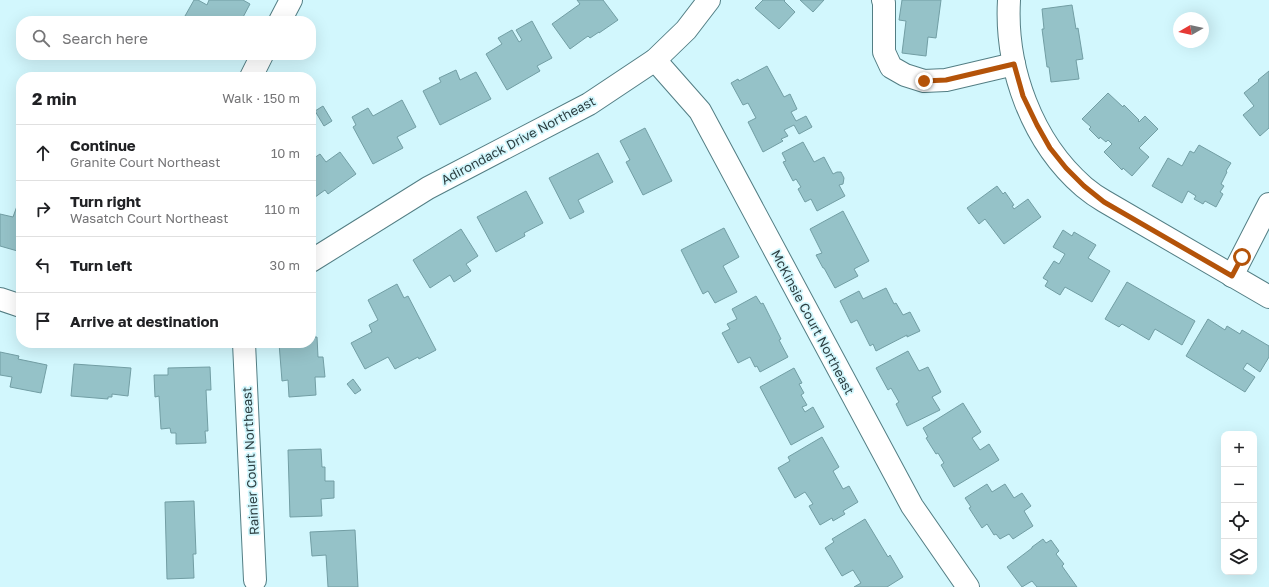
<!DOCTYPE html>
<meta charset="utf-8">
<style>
:root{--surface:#fff;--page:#f6f6f6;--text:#202124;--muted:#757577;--line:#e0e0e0}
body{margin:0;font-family:"Golos Text",sans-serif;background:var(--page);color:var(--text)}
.controls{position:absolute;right:12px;bottom:12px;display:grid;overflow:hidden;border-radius:8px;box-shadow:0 4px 16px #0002}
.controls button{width:36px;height:36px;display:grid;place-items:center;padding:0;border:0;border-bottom:1px solid var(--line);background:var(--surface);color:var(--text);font:20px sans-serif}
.compass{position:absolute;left:1173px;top:12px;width:36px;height:36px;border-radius:50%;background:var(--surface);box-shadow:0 4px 16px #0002;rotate:261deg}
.stop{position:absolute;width:12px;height:12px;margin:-9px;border:3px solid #b45309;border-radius:50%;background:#fff}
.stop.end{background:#b45309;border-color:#fff;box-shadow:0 1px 4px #0008}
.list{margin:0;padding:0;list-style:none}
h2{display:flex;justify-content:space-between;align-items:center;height:52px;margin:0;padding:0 16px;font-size:17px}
h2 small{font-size:13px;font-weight:400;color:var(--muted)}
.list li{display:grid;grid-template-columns:26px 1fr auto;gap:12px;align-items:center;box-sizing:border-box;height:56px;padding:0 16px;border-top:1px solid var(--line)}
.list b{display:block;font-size:15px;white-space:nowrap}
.list p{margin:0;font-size:13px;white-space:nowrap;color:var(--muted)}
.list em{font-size:13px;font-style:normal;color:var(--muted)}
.icon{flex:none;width:22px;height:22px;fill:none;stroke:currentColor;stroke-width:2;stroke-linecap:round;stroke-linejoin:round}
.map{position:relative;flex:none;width:1269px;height:587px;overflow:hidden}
.search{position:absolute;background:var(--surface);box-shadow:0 4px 16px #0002;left:16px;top:16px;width:300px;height:44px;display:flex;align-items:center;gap:10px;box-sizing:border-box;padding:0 14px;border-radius:16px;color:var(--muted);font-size:15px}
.panel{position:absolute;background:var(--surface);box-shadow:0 4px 16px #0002;left:16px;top:72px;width:300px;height:276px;border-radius:16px}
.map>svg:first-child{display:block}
.building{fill:#95c2c8;stroke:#729ea4}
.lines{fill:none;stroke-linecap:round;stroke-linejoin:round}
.minor-casing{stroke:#537e84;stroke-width:24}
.minor{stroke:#fff;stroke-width:22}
.route{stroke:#b45309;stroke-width:5}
.labels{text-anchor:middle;stroke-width:3.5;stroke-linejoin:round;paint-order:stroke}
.street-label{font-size:13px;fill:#2c3e41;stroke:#d2f7fd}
</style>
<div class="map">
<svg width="1269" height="587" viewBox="0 0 1269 587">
<rect width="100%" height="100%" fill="#d2f7fd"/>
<!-- building -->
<g class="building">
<polygon points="194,0 198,0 207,5 209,0 243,0 250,4 241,21 194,21 185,16"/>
<polygon points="577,0 603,0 618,20 599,33 599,32 590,38 588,36 570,49 552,24 580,4"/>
<polygon points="763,0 785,0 784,1 795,12 779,29 755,8"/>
<polygon points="800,0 824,0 813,12"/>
<polygon points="902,0 941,0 936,38 928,37 926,56 902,53 906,21 899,20"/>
<polygon points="1072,5 1076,29 1078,28 1083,59 1076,60 1079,79 1051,82 1049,67 1047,67 1042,29 1044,29 1042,9"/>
<polygon points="532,21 552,58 537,66 540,71 507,90 486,54 502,44 498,38 512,30 519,42 522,40 516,30"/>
<polygon points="767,66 784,97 790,94 797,109 791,112 796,121 806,116 812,127 799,134 794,125 784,130 788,136 781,139 783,141 763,152 748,122 756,118 748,103 743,105 731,83 738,79 739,81"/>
<polygon points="456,70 460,80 476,72 491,99 440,125 423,91 441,82 439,78"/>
<polygon points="1269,71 1269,128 1260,136 1243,115 1254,106 1244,93 1259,81 1258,80"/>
<polygon points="1108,93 1123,107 1124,105 1139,120 1138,121 1139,122 1145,116 1158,129 1139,148 1149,157 1132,176 1123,168 1122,170 1104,152 1112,144 1108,140 1106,142 1100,137 1099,139 1089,129 1091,127 1082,119"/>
<polygon points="402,100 416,127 397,137 403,148 373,164 353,127 356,125 352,117 368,108 373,116"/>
<polygon points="323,106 332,121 324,126 315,111"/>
<polygon points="645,128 672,181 643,195 626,162 630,160 620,141"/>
<polygon points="803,142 814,162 824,157 833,174 837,172 841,172 844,178 843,184 839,185 845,196 817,211 811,199 805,202 798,189 801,187 796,179 793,181 783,162 786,161 782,153"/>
<polygon points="1199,145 1231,163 1226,171 1227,172 1221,184 1224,186 1220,192 1223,194 1216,207 1205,201 1203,204 1194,199 1196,196 1188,191 1182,203 1152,186 1168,158 1182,166 1190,151 1194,153"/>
<polygon points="340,152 356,174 328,194 325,190 311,200 311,171 313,170 311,167 311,160 320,154 326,162"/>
<polygon points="598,153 613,182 578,200 584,212 570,219 549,178"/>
<polygon points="997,186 1003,194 1005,192 1014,205 1012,206 1014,209 1028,199 1041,217 1004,244 985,219 979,224 967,208"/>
<polygon points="526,191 543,223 524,233 525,236 496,252 477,217"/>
<polygon points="17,206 21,207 21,252 0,246 0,214 13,217"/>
<polygon points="843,211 869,261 854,269 858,276 835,288 824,268 823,268 816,255 822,253 810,229"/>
<polygon points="724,228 739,257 723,266 737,292 715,303 708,291 703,294 681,250"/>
<polygon points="461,229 478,256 466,264 471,271 454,282 450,275 430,288 413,260"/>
<polygon points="1063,230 1072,236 1074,232 1096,245 1088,258 1110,271 1092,302 1065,287 1060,295 1045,286 1048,281 1043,278 1054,261 1059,264 1065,254 1053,247"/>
<polygon points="1127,282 1195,321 1182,345 1155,329 1149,340 1122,324 1119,327 1105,319"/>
<polygon points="397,284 404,298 408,296 436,350 419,359 418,357 395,369 388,357 365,369 351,343 372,332 369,325 378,320 368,300"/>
<polygon points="886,288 894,304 896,303 903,315 910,312 920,331 907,337 907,335 876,351 873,344 870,346 857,320 851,323 840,301 859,291 863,299"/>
<polygon points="756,296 761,304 763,303 781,339 779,340 788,357 760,372 757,366 755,367 750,357 738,363 722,333 730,329 727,324 737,319 732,309"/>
<polygon points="1208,319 1225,330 1227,326 1240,334 1242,330 1269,346 1269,357 1260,372 1247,363 1243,369 1255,377 1245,392 1186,356"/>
<polygon points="311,337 317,337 318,357 323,357 325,377 315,377 316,395 289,397 288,380 282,381 279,343 311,343"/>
<polygon points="908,351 919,371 928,367 941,392 932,397 940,410 907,426 896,404 899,402 891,388 888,390 876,368"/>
<polygon points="0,352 19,356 18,359 47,365 41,393 10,387 12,377 0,375"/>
<polygon points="74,364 131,368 128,396 112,394 112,397 108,397 108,399 71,396"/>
<polygon points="210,367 211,390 206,390 208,431 205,431 206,443 176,444 176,433 171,433 170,428 161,429 159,396 155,397 154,375 168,375 168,368"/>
<polygon points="794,368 802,383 799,384 804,393 801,395 807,405 802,407 805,412 813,407 824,427 791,445 760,387"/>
<polygon points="353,379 361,390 355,394 347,384"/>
<polygon points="963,403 981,432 972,438 980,450 989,444 999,460 954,487 941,465 944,463 938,453 936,454 926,438 928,437 923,428"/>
<polygon points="822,437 839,467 833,471 843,489 849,486 858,502 843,511 845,514 833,521 832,518 820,525 809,506 813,504 805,492 795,498 778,468 790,461 788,457"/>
<polygon points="321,449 322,467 325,467 325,481 334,481 334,498 321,499 322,516 290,517 288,450"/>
<polygon points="987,484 992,492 1005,484 1014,498 1022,493 1031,506 1024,511 1033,526 1013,539 1009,534 1000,539 996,534 994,535 987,524 982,528 969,508 971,507 965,498"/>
<polygon points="194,501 196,554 193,554 194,578 167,579 165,502"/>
<polygon points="865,519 888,557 890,555 903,577 887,587 854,587 861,583 853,570 842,576 825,548 834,542 832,539"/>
<polygon points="355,530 358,587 328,587 326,555 312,556 310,532"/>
<polygon points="1043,539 1046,543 1051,540 1059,551 1056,554 1064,564 1062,566 1077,587 1037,587 1032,581 1022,587 1007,567 1032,548 1032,547"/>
</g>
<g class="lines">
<defs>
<g id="minor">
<polyline points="883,0 884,3 884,52 891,67 905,75 924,81 946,80 1014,64"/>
<path d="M1009,0C1005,68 1032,142 1084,187C1090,192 1097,197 1104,201L1269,297"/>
<polyline points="280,21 291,0"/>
<polyline points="655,60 700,111 912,506 968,587"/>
<polyline points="251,77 262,55"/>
<polyline points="311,261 428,188 589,104 655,60 686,30 709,0"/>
<polyline points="1232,276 1269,204"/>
<polyline points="0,299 21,306"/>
<polyline points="244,343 255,580"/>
</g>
</defs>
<!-- minor casing -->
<use href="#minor" class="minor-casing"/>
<!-- minor -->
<use href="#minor" class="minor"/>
</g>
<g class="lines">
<!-- route -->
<polyline class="route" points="924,81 946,80 1014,64 1023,96 1037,125 1050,148 1066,168 1084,186 1104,202 1232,276 1242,257"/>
</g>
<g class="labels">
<!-- street labels -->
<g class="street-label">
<text transform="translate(518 140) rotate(-28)" y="5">Adirondack Drive Northeast</text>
<text transform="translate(813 322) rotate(62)" y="5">McKinsie Court Northeast</text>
<text transform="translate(250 461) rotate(-93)" y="5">Rainier Court Northeast</text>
</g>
</g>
</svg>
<div class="controls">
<button>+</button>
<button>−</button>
<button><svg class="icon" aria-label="locate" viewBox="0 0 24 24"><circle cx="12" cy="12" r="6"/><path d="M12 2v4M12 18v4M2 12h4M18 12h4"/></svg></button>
<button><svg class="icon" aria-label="layers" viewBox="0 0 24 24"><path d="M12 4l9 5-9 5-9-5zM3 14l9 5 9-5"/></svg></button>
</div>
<svg class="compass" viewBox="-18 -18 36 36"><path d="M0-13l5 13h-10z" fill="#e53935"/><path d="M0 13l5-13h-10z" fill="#757577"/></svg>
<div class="stop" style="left:1242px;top:257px"></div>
<div class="stop end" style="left:924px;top:81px"></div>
<div class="search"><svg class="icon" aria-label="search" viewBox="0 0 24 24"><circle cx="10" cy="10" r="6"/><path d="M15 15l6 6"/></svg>Search here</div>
<section class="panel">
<h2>2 min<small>Walk · 150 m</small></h2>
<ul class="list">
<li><svg class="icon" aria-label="ahead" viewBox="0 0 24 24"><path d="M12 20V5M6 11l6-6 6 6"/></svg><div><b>Continue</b><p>Granite Court Northeast</p></div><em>10 m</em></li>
<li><svg class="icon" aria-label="right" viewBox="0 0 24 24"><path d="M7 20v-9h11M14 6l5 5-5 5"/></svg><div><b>Turn right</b><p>Wasatch Court Northeast</p></div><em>110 m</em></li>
<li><svg class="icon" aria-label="left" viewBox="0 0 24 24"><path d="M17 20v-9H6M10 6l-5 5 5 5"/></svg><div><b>Turn left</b></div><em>30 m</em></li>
<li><svg class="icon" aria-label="arrive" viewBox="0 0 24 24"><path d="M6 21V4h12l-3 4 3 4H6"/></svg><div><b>Arrive at destination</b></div></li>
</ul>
</section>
</div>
